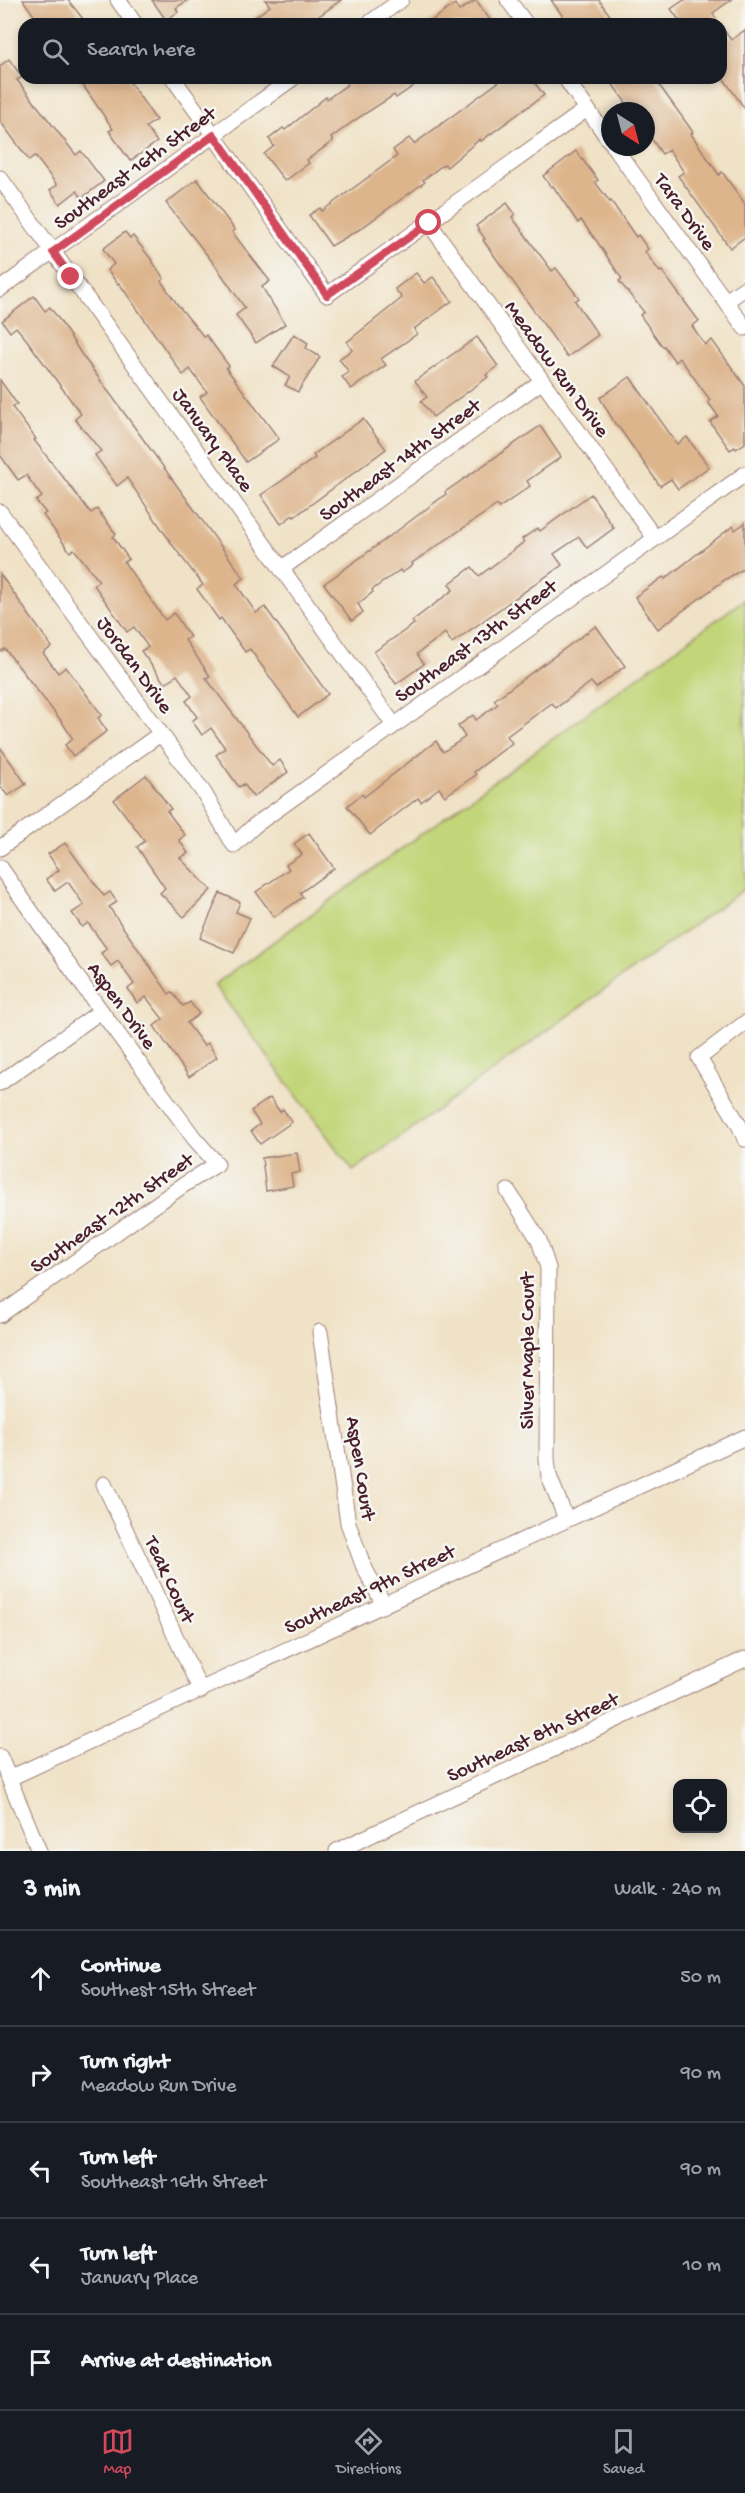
<!DOCTYPE html>
<meta charset="utf-8">
<style>
:root{--surface:#171b24;--page:#20242c;--text:#f1f3f6;--muted:#9ea1a6;--line:#363941;--accent:#d1495b}
body{margin:0;font-family:"Gochi Hand",sans-serif;background:var(--page);color:var(--text)}
.controls{position:absolute;right:18px;bottom:18px;display:grid;overflow:hidden;border-radius:12px;box-shadow:0 3px 9px #0003}
.controls button{width:54px;height:54px;display:grid;place-items:center;padding:0;border:0;border-bottom:2px solid var(--line);background:var(--surface);color:var(--text);font:30px sans-serif}
.compass{position:absolute;left:601px;top:102px;width:54px;height:54px;border-radius:50%;background:var(--surface);box-shadow:0 3px 9px #0003;rotate:144deg}
.stop{position:absolute;width:18px;height:18px;margin:-14px;border:4px solid #d1495b;border-radius:50%;background:#fff}
.stop.end{background:#d1495b;border-color:#fff;box-shadow:0 2px 6px #0008}
.list{margin:0;padding:0;list-style:none}
h2{display:flex;justify-content:space-between;align-items:center;height:78px;margin:0;padding:0 24px;font-size:26px}
h2 small{font-size:20px;font-weight:400;color:var(--muted)}
.list li{display:grid;grid-template-columns:39px 1fr auto;gap:18px;align-items:center;box-sizing:border-box;height:96px;padding:0 24px;border-top:2px solid var(--line)}
.list b{display:block;font-size:22px;white-space:nowrap}
.list p{margin:0;font-size:20px;white-space:nowrap;color:var(--muted)}
.list em{font-size:20px;font-style:normal;color:var(--muted)}
.icon{flex:none;width:33px;height:33px;fill:none;stroke:currentColor;stroke-width:2;stroke-linecap:round;stroke-linejoin:round}
.map{position:relative;flex:none;width:745px;height:1851px;overflow:hidden}
.search{position:absolute;background:var(--surface);box-shadow:0 3px 9px #0003;left:18px;right:18px;top:18px;height:66px;display:flex;align-items:center;gap:15px;box-sizing:border-box;padding:0 21px;border-radius:18px;color:var(--muted);font-size:22px}
.sheet{height:558px;background:var(--surface)}
nav{display:flex;justify-content:space-around;align-items:center;box-sizing:border-box;height:84px;border-top:2px solid var(--line);background:var(--surface);font-size:16px;color:var(--muted)}
nav a{display:grid;justify-items:center;gap:3px}
nav .on{color:var(--accent)}
.map>svg:first-child{display:block}
.green{fill:#c2d679;stroke:#867a52;stroke-width:1.5}
.building{fill:#ddb58d}
.lines{fill:none;stroke-linecap:round;stroke-linejoin:round}
.minor-casing{stroke:#9d8078;stroke-width:17}
.minor{stroke:#fff;stroke-width:15}
.route{stroke:#d1495b;stroke-width:8}
.labels{text-anchor:middle;stroke-width:5;stroke-linejoin:round;paint-order:stroke}
.street-label{font-size:21px;fill:#4a1f2b;stroke:#f6f6f2}
</style>
<div class="map">
<svg width="745" height="1851" viewBox="0 0 745 1851">
<rect width="100%" height="100%" fill="#f6f6f2"/>
<filter id="ink" filterUnits="userSpaceOnUse"><feTurbulence type="fractalNoise" baseFrequency=".0167" numOctaves="2"/><feDisplacementMap in="SourceGraphic" scale="12" xChannelSelector="R" yChannelSelector="G"/><feConvolveMatrix kernelMatrix="1 2 1 2 8 2 1 2 1" color-interpolation-filters="sRGB"/></filter>
<filter id="wash" filterUnits="userSpaceOnUse"><feTurbulence type="fractalNoise" baseFrequency=".008" numOctaves="4" result="noise"/><feDisplacementMap in="SourceGraphic" scale="24" xChannelSelector="R" yChannelSelector="G"/><feGaussianBlur stdDeviation="1.35" result="paint"/><feColorMatrix in="noise" values="0 0 0 0 0 0 0 0 0 0 0 0 0 0 0 0 0 1.4 0 .05"/><feComposite in="paint" operator="in"/></filter>
<g filter="url(#wash)">
<rect width="100%" height="100%" fill="#f0e2c6"/>
<!-- green -->
<polygon class="green" points="745,599 745,888 353,1171 214,985"/>
<g id="blocks">
<!-- building -->
<g class="building">
<polygon points="23,0 68,0 87,24 40,24"/>
<polygon points="152,0 188,0 176,8 178,12 166,20"/>
<polygon points="265,0 341,0 308,24 245,24 270,6"/>
<polygon points="476,0 493,24 427,24 455,4 459,11"/>
<polygon points="551,0 599,0 616,24 571,24 567,18 565,19"/>
<polygon points="684,0 731,0 713,13 719,24 682,24 671,9"/>
<polygon points="721,26 731,40 745,30 745,109 721,75"/>
<polygon points="9,59 22,77 17,80 50,122 76,155 81,151 104,181 82,198 77,191 60,204 50,190 57,185 35,156 29,160 0,121 0,66"/>
<polygon points="78,78 127,78 156,120 146,127 157,142 130,161 109,131 113,129"/>
<polygon points="344,78 425,78 396,98 394,95 355,120 331,138 333,141 307,160 309,163 285,181 264,154 274,146 269,139 283,128 285,130 326,97 327,99 348,84"/>
<polygon points="504,78 531,78 544,95 481,141 480,139 447,167 444,164 423,180 425,182 360,229 331,246 309,215 320,208 322,211 397,156 393,150 409,138 414,144"/>
<polygon points="608,78 654,78 693,132 691,134 719,175 722,172 745,204 745,237 730,248 678,176 684,172 669,150 662,154 646,131 646,111 632,111"/>
<polygon points="576,151 598,180 595,182 610,202 611,201 636,237 638,235 648,249 645,252 660,272 662,271 699,321 692,326 705,345 712,340 745,386 745,443 736,449 735,447 730,450 710,422 718,416 708,402 710,400 687,368 679,358 675,362 664,346 663,347 640,315 644,312 619,281 622,279 598,243 581,220 578,223 553,186 551,187 543,176"/>
<polygon points="197,179 235,230 232,232 270,281 262,287 285,324 256,343 236,315 245,308 215,265 166,203"/>
<polygon points="507,203 515,214 512,217 552,271 556,268 579,298 575,301 598,335 567,357 483,240 485,239 476,226"/>
<polygon points="125,232 130,238 133,236 151,259 164,279 161,281 177,304 204,337 206,335 229,366 226,368 279,439 246,462 200,397 207,392 190,369 183,375 119,283 118,284 107,270 114,264 103,249"/>
<polygon points="416,273 424,283 433,277 452,301 414,329 417,334 381,359 386,365 351,389 342,377 349,372 339,359 352,350 347,342 402,298 395,289"/>
<polygon points="34,296 45,311 50,307 60,321 82,355 244,578 236,584 256,613 265,607 328,694 298,717 250,649 245,652 221,618 219,620 197,589 203,585 174,547 127,478 117,486 95,455 101,451 75,419 81,414 26,339 16,327 10,332 2,321"/>
<polygon points="294,334 308,343 306,348 320,357 298,392 285,385 290,377 273,366"/>
<polygon points="477,337 498,366 486,375 488,377 433,417 421,401 427,397 415,381"/>
<polygon points="630,377 677,444 687,437 709,467 678,489 671,479 660,486 618,426 617,427 600,398"/>
<polygon points="0,380 17,404 12,407 36,439 34,440 91,513 97,509 116,534 113,537 129,559 124,562 165,620 174,613 190,637 185,640 210,676 206,678 272,766 280,760 288,772 253,797 244,784 239,787 216,755 225,748 211,728 202,735 192,721 197,717 186,701 192,696 177,675 165,684 141,651 148,647 134,627 127,632 94,585 99,581 74,549 70,552 43,515 46,513 36,501 42,497 26,475 18,480 0,455"/>
<polygon points="363,419 386,449 294,517 293,515 281,524 261,495 315,458 313,455"/>
<polygon points="540,426 561,457 527,481 530,486 499,508 497,505 412,563 413,565 402,573 400,570 372,590 373,592 358,604 363,612 352,621 324,584 401,528 446,494 445,492"/>
<polygon points="591,494 614,528 587,548 579,537 554,554 562,565 452,643 445,633 417,654 424,664 396,684 374,652 414,624 412,621 453,590 449,584 472,567 479,576 524,542 522,539 538,528 540,531"/>
<polygon points="745,523 745,568 726,579 658,629 635,597 663,577 665,579 733,526 735,530"/>
<polygon points="0,574 52,647 43,653 58,673 66,667 102,715 98,718 107,731 73,756 65,745 73,739 62,722 5,649 0,652"/>
<polygon points="596,626 625,666 596,688 591,682 556,708 552,703 507,736 512,743 474,772 476,775 445,796 439,788 421,802 418,798 370,835 347,806 362,794 364,797 436,741 443,752 465,737 458,726 473,715 476,720 498,704 494,700"/>
<polygon points="0,747 26,784 8,796 0,786"/>
<polygon points="146,775 171,809 167,811 185,835 179,840 188,853 180,858 211,890 184,917 160,893 165,888 137,847 145,841 114,800"/>
<polygon points="309,833 334,868 300,893 303,897 274,917 256,892 289,869 286,865 302,854 294,844"/>
<polygon points="65,843 104,896 110,892 117,902 109,907 169,994 172,992 183,1006 190,1002 199,1014 187,1023 204,1046 208,1043 217,1057 189,1077 154,1026 163,1019 146,997 137,1003 128,989 134,984 118,961 111,966 101,953 107,949 88,923 82,927 72,913 84,905 68,882 55,891 46,879 59,870 48,854"/>
<polygon points="220,893 240,902 236,912 250,918 234,953 200,938"/>
<polygon points="270,1098 280,1112 283,1109 292,1122 260,1144 251,1131 260,1124 251,1111"/>
<polygon points="297,1153 300,1172 291,1174 293,1186 266,1191 262,1158"/>
</g>
</g>
</g>
<g filter="url(#ink)">
<use href="#blocks" fill-opacity="0" stroke="#9d8078" stroke-width="1.5"/>
<g class="lines">
<defs>
<g id="minor">
<polyline points="118,0 135,24"/>
<polyline points="508,0 526,24"/>
<polyline points="368,24 401,0"/>
<polyline points="173,78 327,295 587,109"/>
<polyline points="565,78 610,141"/>
<polyline points="614,147 745,328"/>
<polyline points="0,178 394,725"/>
<polyline points="429,223 654,537"/>
<polyline points="0,289 293,78"/>
<polyline points="726,301 745,288"/>
<polyline points="0,512 204,793 234,845 254,826 745,474"/>
<polyline points="281,569 541,382"/>
<polyline points="0,848 160,734"/>
<polyline points="0,867 101,1011 194,1138 217,1164 182,1186 0,1315"/>
<polyline points="745,1023 699,1058 739,1125 745,1139"/>
<polyline points="0,1083 101,1011"/>
<polyline points="508,1191 539,1240 548,1268 547,1459 549,1476 566,1519"/>
<polyline points="320,1332 348,1523 363,1565 384,1605"/>
<polyline points="104,1484 201,1691"/>
<polyline points="0,1757 39,1851"/>
<polyline points="10,1778 745,1437"/>
<polyline points="337,1851 745,1659"/>
</g>
</defs>
<!-- minor casing -->
<use href="#minor" class="minor-casing"/>
<!-- minor -->
<use href="#minor" class="minor"/>
</g>
</g>
<g class="lines" filter="url(#ink)">
<!-- route -->
<polyline class="route" points="71,277 53,252 214,135 327,295 429,223"/>
</g>
<g class="labels">
<!-- street labels -->
<g class="street-label">
<text transform="translate(134 167) rotate(-36)" y="7">Southeast 16th Street</text>
<text transform="translate(686 211) rotate(54)" y="7">Tara Drive</text>
<text transform="translate(558 368) rotate(54)" y="7">Meadow Run Drive</text>
<text transform="translate(214 439) rotate(54)" y="7">January Place</text>
<text transform="translate(399 459) rotate(-36)" y="7">Southeast 14th Street</text>
<text transform="translate(475 640) rotate(-36)" y="7">Southeast 13th Street</text>
<text transform="translate(136 664) rotate(54)" y="7">Jordan Drive</text>
<text transform="translate(123 1005) rotate(54)" y="7">Aspen Drive</text>
<text transform="translate(111 1212) rotate(-35)" y="7">Southeast 12th Street</text>
<text transform="translate(526 1351) rotate(-90)" y="7">Silver Maple Court</text>
<text transform="translate(362 1468) rotate(81)" y="7">Aspen Court</text>
<text transform="translate(171 1579) rotate(65)" y="7">Teak Court</text>
<text transform="translate(369 1588) rotate(-25)" y="7">Southeast 9th Street</text>
<text transform="translate(532 1736) rotate(-25)" y="7">Southeast 8th Street</text>
</g>
</g>
</svg>
<div class="controls">
<button><svg class="icon" aria-label="locate" viewBox="0 0 24 24"><circle cx="12" cy="12" r="6"/><path d="M12 2v4M12 18v4M2 12h4M18 12h4"/></svg></button>
</div>
<svg class="compass" viewBox="-18 -18 36 36"><path d="M0-13l5 13h-10z" fill="#e53935"/><path d="M0 13l5-13h-10z" fill="#9ea1a6"/></svg>
<div class="stop" style="left:429px;top:223px"></div>
<div class="stop end" style="left:71px;top:277px"></div>
<div class="search"><svg class="icon" aria-label="search" viewBox="0 0 24 24"><circle cx="10" cy="10" r="6"/><path d="M15 15l6 6"/></svg>Search here</div>
</div>
<section class="sheet">
<h2>3 min<small>Walk · 240 m</small></h2>
<ul class="list">
<li><svg class="icon" aria-label="ahead" viewBox="0 0 24 24"><path d="M12 20V5M6 11l6-6 6 6"/></svg><div><b>Continue</b><p>Southest 15th Street</p></div><em>50 m</em></li>
<li><svg class="icon" aria-label="right" viewBox="0 0 24 24"><path d="M7 20v-9h11M14 6l5 5-5 5"/></svg><div><b>Turn right</b><p>Meadow Run Drive</p></div><em>90 m</em></li>
<li><svg class="icon" aria-label="left" viewBox="0 0 24 24"><path d="M17 20v-9H6M10 6l-5 5 5 5"/></svg><div><b>Turn left</b><p>Southeast 16th Street</p></div><em>90 m</em></li>
<li><svg class="icon" aria-label="left" viewBox="0 0 24 24"><path d="M17 20v-9H6M10 6l-5 5 5 5"/></svg><div><b>Turn left</b><p>January Place</p></div><em>10 m</em></li>
<li><svg class="icon" aria-label="arrive" viewBox="0 0 24 24"><path d="M6 21V4h12l-3 4 3 4H6"/></svg><div><b>Arrive at destination</b></div></li>
</ul>
</section>
<nav>
<a class="on"><svg class="icon" aria-label="map" viewBox="0 0 24 24"><path d="M3 6l6-2 6 2 6-2v14l-6 2-6-2-6 2zM9 4v14M15 6v14"/></svg>Map</a>
<a><svg class="icon" aria-label="directions" viewBox="0 0 24 24"><path d="M12 3l9 9-9 9-9-9zM9 14v-3h6M13 9l2 2-2 2"/></svg>Directions</a>
<a><svg class="icon" aria-label="saved" viewBox="0 0 24 24"><path d="M7 4h10v16l-5-4-5 4z"/></svg>Saved</a>
</nav>
